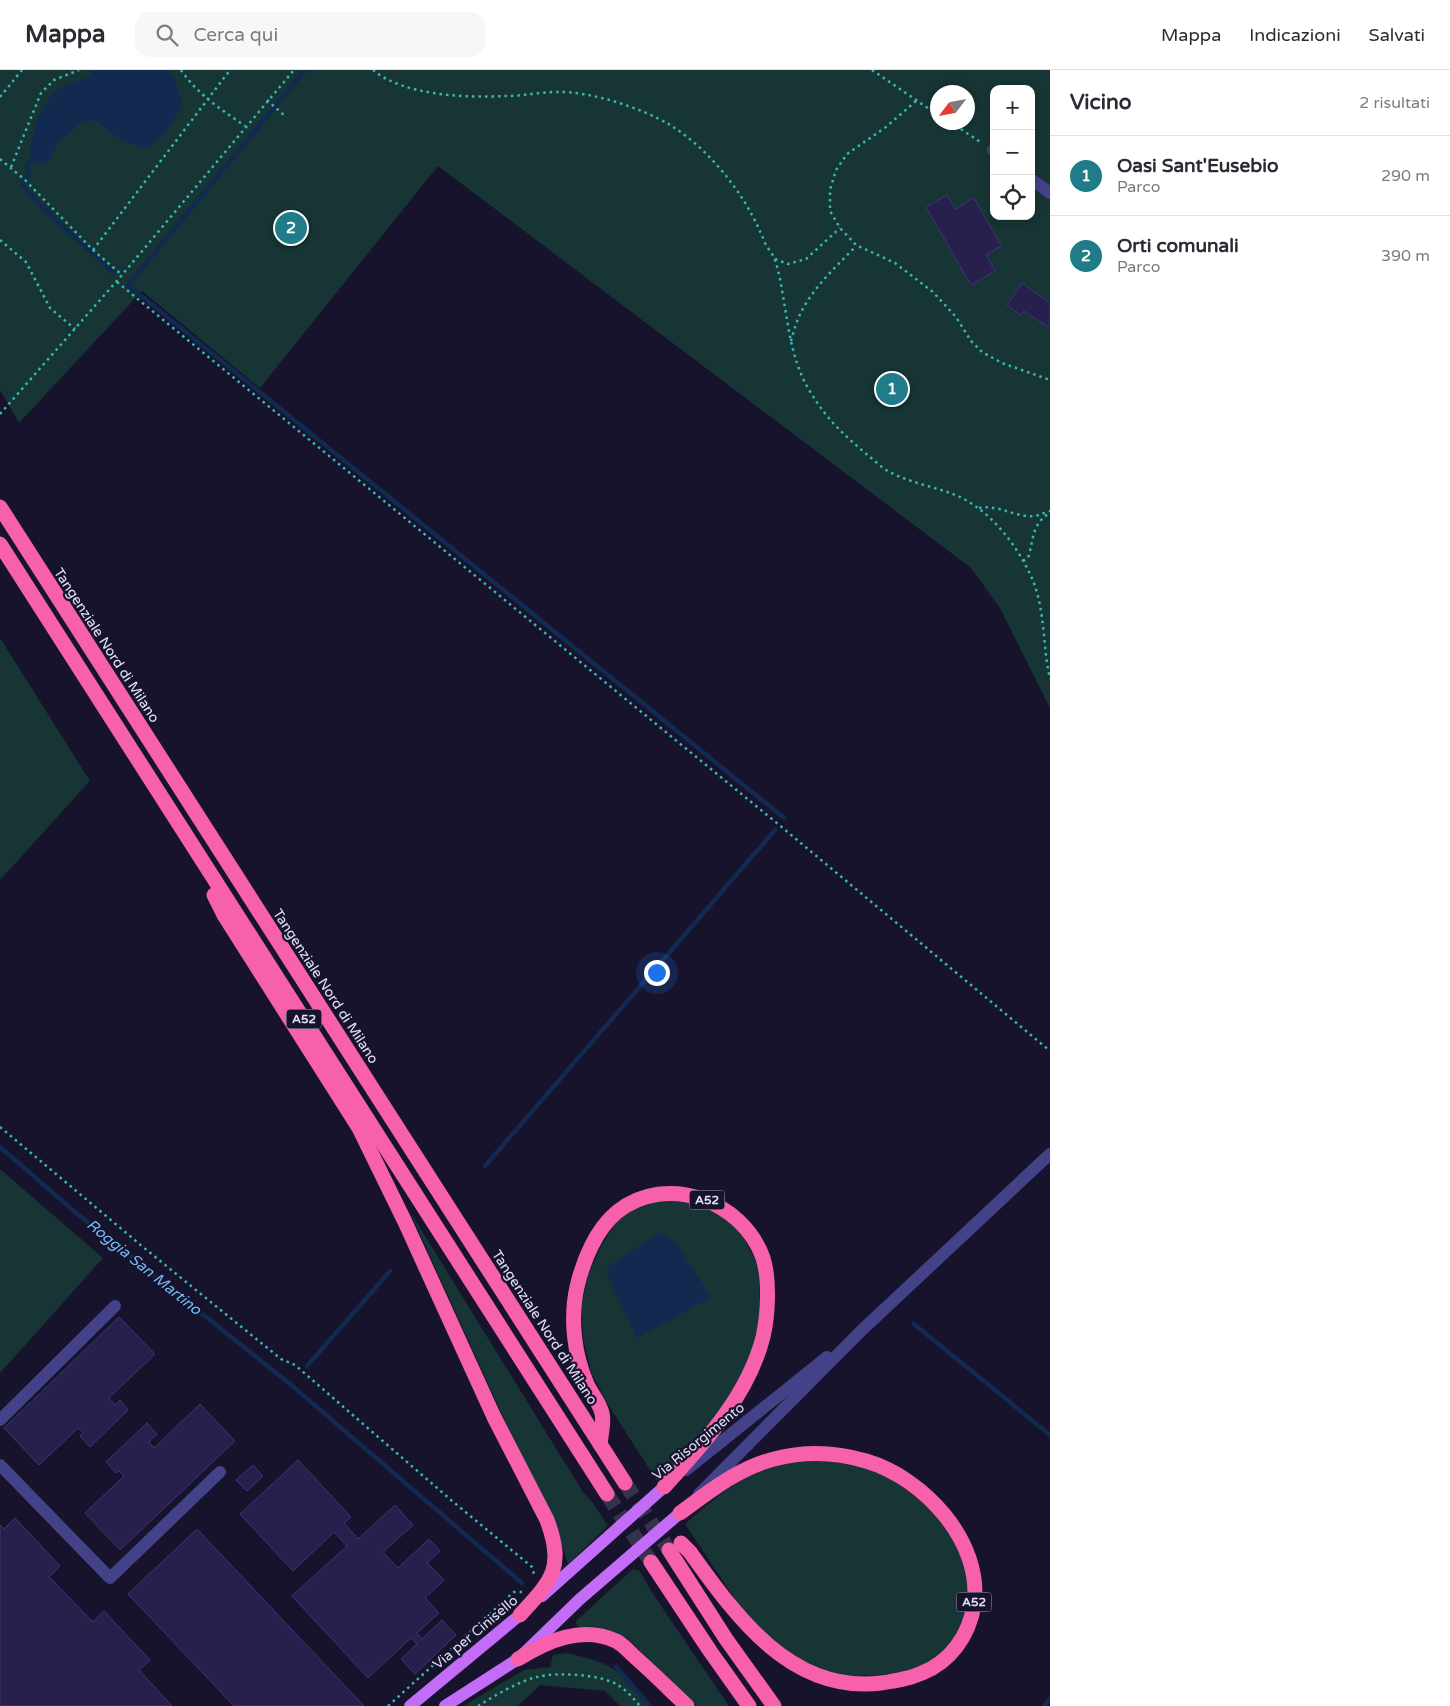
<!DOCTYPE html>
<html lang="it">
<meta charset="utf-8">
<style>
:root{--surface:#fff;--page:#f7f7f7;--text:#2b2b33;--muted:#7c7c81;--line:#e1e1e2;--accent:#217c8a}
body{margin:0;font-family:"Varela Round",sans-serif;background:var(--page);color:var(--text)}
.controls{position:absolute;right:15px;top:15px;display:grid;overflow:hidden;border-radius:10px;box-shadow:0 2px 8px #0003}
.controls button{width:45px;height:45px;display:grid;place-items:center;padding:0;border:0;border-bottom:1px solid var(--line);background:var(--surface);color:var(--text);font:25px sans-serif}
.compass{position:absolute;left:930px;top:15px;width:45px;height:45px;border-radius:50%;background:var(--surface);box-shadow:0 2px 8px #0003;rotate:238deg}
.you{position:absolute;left:656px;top:902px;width:18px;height:18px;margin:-12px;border:4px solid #fff;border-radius:50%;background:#1a73e8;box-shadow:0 0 0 8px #1a73e833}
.badge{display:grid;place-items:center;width:32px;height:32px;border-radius:50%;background:var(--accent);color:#fff;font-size:16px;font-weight:700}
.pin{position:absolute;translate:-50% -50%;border:2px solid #fff;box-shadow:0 1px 5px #0006}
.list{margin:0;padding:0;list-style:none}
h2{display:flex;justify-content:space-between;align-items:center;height:65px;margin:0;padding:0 20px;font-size:21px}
h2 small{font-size:16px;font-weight:400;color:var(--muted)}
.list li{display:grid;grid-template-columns:32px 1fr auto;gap:15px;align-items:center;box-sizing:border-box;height:80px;padding:0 20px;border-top:1px solid var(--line)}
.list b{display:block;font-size:19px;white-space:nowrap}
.list p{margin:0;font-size:16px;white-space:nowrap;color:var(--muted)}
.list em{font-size:16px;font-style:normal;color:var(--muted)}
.icon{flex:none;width:28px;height:28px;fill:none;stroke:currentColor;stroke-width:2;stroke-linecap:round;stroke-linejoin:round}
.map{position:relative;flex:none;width:1050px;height:1636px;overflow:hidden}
header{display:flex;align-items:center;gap:30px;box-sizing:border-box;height:70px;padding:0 25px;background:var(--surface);border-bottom:1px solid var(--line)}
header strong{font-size:24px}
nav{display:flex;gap:28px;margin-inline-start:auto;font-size:18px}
.search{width:350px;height:45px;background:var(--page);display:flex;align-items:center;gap:12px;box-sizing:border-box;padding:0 18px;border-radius:15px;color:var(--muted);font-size:19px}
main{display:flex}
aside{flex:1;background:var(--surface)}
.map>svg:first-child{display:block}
.green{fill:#163534;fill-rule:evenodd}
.water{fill:#122a50}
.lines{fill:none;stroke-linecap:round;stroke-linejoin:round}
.stream{stroke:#122a50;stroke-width:4.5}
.building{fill:#28204c;stroke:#403377}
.highway-tunnel{stroke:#35324b;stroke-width:15;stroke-dasharray:15 8;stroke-linecap:butt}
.path{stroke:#37b9b0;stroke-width:2.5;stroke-dasharray:2.5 4;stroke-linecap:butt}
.minor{stroke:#434188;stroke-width:12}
.major{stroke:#c26cf8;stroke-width:12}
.highway{stroke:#f760aa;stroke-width:15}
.labels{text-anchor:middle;stroke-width:4.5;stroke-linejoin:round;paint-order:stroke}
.shield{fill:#17132c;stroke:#a5a2be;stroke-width:1}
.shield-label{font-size:12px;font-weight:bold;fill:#e2dffd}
.street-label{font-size:14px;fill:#e2dffd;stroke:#17132c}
.water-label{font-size:15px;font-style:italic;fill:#72bcf8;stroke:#17132c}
</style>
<header>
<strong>Mappa</strong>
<div class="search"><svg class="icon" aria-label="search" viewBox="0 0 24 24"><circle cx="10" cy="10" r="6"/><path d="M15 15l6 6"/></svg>Cerca qui</div>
<nav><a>Mappa</a><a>Indicazioni</a><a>Salvati</a></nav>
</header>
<main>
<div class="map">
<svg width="1050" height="1636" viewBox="0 0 1050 1636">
<rect width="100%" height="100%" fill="#17132c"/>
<!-- green -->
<g class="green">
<path d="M0,0H1050V638L1000,538L971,498L438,96L260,318L142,221L19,353L0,320ZM994,19H1031V146H994ZM938,22H968V52H938Z"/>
<polygon points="0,568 90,711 0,810"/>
<polygon points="0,1099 103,1188 0,1303"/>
<polygon points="664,1127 707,1135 740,1161 759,1197 760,1244 753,1276 741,1305 720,1340 685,1386 657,1411 607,1333 591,1302 583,1266 581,1236 589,1203 601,1176 616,1152 642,1134"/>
<polygon points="409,1140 583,1422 593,1433 608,1456 568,1494 555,1452 505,1351"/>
<path d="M814,1389L838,1391L883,1403L928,1436L948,1459L963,1492L967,1510L968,1530L964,1552L945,1581L929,1592L911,1601L882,1605L852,1606L829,1602L800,1589L770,1568L739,1535L685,1454C708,1434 742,1404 772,1396C785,1393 800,1391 814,1389Z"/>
<polygon points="634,1498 637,1501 639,1500 653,1524 729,1636 697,1636 627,1568 611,1562 580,1558 576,1554 576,1551"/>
<path d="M568,1583C585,1588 605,1591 619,1603C630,1613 639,1625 648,1636H620L605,1621L540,1615L518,1636H463L524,1600L550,1597L553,1585Z"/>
</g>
<!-- water -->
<g class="water">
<path d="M93,0H168L175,10L181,29L180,40L163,65L147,78L122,71L98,52L91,50L82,51L58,73L47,94C39,94 35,93 30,87C31,62 42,24 68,14C79,10 87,12 93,0Z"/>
<polygon points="660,1162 674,1170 711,1227 637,1268 606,1202 609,1196"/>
</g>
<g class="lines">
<!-- stream -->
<g class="stream">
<polyline points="305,0 128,215 784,748"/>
<path d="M28,107L29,102C26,97 27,93 32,89"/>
<polyline points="23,113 23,116 44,139 114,203"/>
<polyline points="0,1077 75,1142 290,1314 522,1513"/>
<polyline points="485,1096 775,760"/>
<polyline points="914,1254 1050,1365"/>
<polyline points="307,1296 390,1201"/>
<polyline points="616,1597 650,1636"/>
<polyline points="1044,1636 1050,1629"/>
</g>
</g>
<!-- building -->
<g class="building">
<polygon points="947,125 955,139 974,128 1001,176 986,185 995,201 971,215 926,137"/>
<polygon points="1022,213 1050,233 1050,254 1048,257 1024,241 1021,245 1007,235"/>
<polygon points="119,1247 155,1284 109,1328 115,1335 120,1330 128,1340 90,1377 80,1366 83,1363 78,1358 39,1395 4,1358"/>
<polygon points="200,1334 235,1371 120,1480 85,1443 124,1406 119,1401 116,1403 106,1392 147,1353 157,1364 149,1372 154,1378"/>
<polygon points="298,1390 351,1447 344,1453 358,1469 395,1435 413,1455 383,1482 398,1498 429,1469 440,1481 427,1493 444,1510 425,1528 439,1543 417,1563 422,1569 442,1550 456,1565 415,1604 401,1589 417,1574 411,1568 368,1608 292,1526 347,1476 334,1462 293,1501 240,1444"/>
<polygon points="253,1395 263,1406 247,1421 236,1410"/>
<polygon points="15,1448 60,1496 49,1507 93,1552 104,1541 150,1590 139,1600 172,1636 0,1636 0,1455 4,1459"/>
<polygon points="197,1459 364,1636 234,1636 128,1524"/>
</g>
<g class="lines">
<!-- highway-tunnel -->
<g class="highway-tunnel">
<polyline points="625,1413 669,1480"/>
<polyline points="607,1424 651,1492"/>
</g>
<!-- path -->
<g class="path">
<path d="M181,0C197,24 222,40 245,56"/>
<path d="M373,0C404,26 467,28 506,26C523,26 540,22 557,22C590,21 642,38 670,55C703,75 734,111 752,145C757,154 761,163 765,173C768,179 773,184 775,190C779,202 781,214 783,226C789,260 792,293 811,323C826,349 847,368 870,387C875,391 880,396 886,400C907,412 931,416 953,424C987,437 1015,472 1030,504C1046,537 1042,575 1050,609"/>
<polyline points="872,0 938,45"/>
<polyline points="0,27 22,0"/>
<polyline points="267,30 286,47"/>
<polyline points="916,31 886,57 847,84 836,100 830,120 830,141 840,158 856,175 895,193 933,222 956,247 971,271 982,282 1002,293 1050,310"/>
<polyline points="950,52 982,73"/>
<polyline points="0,89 25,110 93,180 122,205"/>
<polyline points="11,97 41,23 54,10 79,0"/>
<polyline points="0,170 26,192 50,238 75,259"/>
<polyline points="93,180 230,0"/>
<polyline points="775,189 788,194 806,189 840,158"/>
<polyline points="117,212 778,754 1050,981"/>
<path d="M791,271C793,264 795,256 798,249C810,220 835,198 856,176"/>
<polyline points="0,344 122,205 294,0"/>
<path d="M979,438C999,434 1015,448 1035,446C1040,445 1045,442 1050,441"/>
<path d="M1023,491L1028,488C1034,470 1031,454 1050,443"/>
<polyline points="0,1057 143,1177 281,1289 295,1295 451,1430 532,1497 534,1504"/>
<polyline points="388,1636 514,1522 522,1522"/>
<path d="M478,1636C496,1625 517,1612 537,1607C557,1602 600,1604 618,1615C626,1620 633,1628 640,1636"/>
</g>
<!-- minor -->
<g class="minor">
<polyline points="993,80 994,81"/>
<polyline points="1031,109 1050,123"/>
<polyline points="0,1350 115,1236"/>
<polyline points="0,1395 110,1508 220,1402"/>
<polyline points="686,1400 827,1287"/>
<polyline points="699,1424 862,1260 1050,1084"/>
</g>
<!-- major -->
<g class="major">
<polyline points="542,1526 664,1417"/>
<polyline points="410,1636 527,1539"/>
<polyline points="445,1636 518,1589 580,1529 680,1443"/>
</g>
<!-- highway -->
<g class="highway">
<polyline points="0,437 625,1413"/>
<polyline points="0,474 607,1424"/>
<path d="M214,825L224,845L359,1058L405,1152L494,1347L547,1450C565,1498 552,1510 520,1545"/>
<path d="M600,1374C601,1364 605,1349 601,1340C598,1331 591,1323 587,1314C574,1285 570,1248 577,1217C583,1191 596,1159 617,1142C667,1102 743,1131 763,1188C770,1210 768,1245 763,1267C748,1326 704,1373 664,1417"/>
<path d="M680,1443C709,1422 738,1398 774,1389C804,1381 836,1382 866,1391C924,1408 983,1472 974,1535C969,1566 950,1592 922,1603C909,1609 895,1611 881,1613C791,1624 736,1546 690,1482L681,1473"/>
<polyline points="669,1480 726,1569 774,1636"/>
<polyline points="651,1492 710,1581 749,1636"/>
<path d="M518,1589C547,1571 582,1555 616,1571C623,1574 630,1583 636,1588C654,1604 670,1620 687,1636"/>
</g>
</g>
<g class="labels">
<!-- shield labels -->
<g class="shield">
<rect x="286.5" y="939.5" width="35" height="19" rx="4"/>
<rect x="689.5" y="1120.5" width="35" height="19" rx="4"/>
<rect x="956.5" y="1522.5" width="35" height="19" rx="4"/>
</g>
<g class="shield-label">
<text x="304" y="953">A52</text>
<text x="707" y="1134">A52</text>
<text x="974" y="1536">A52</text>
</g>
<!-- street labels -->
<g class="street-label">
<text transform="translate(107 575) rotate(57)" y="5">Tangenziale Nord di Milano</text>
<text transform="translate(326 916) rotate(57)" y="5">Tangenziale Nord di Milano</text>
<text transform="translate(545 1257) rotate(57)" y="5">Tangenziale Nord di Milano</text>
<text transform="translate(698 1371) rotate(-39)" y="5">Via Risorgimento</text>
<text transform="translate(475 1562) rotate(-40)" y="5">Via per Cinisello</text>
</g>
<!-- water labels -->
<g class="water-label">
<text transform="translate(144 1197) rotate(39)" y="5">Roggia San Martino</text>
</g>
</g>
</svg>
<div class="controls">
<button>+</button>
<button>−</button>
<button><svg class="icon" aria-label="locate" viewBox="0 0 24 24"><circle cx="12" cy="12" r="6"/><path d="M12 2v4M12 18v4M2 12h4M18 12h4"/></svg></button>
</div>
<svg class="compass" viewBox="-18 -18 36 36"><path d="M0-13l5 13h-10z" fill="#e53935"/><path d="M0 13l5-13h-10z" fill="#7c7c81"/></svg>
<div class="you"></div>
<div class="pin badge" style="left:892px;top:319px">1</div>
<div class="pin badge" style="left:291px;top:158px">2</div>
</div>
<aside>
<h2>Vicino<small>2 risultati</small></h2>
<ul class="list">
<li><span class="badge">1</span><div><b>Oasi Sant'Eusebio</b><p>Parco</p></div><em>290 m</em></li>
<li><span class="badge">2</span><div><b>Orti comunali</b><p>Parco</p></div><em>390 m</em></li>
</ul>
</aside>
</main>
